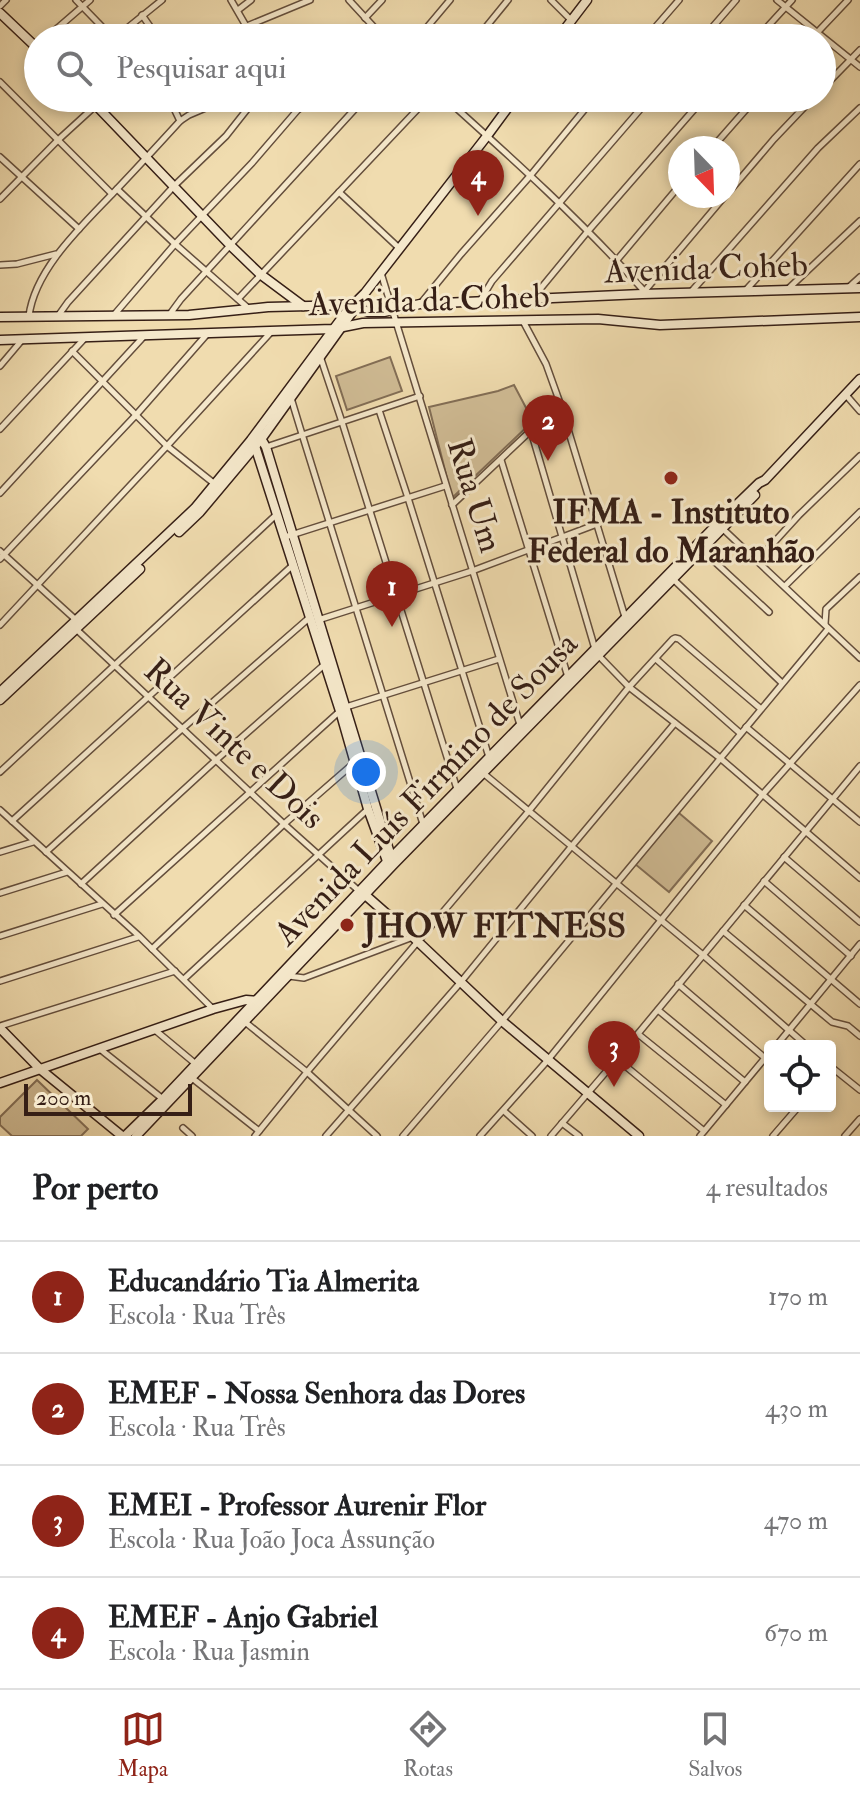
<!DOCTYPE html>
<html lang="pt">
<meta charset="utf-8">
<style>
:root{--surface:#fff;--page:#f6f6f6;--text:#202124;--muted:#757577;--line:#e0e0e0;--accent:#8f2418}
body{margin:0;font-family:"IM FELL Double Pica",serif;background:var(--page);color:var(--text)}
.controls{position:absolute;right:24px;bottom:24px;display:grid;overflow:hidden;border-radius:8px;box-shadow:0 4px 12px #0003}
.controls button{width:72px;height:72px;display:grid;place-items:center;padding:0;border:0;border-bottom:2px solid var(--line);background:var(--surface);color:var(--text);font:40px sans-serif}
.compass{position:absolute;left:668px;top:136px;width:72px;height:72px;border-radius:50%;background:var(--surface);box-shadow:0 4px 12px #0003;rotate:157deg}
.scale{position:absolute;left:24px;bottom:20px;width:168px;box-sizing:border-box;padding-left:8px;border:4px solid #361f16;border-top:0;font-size:22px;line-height:28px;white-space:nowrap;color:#361f16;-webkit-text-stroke:6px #f5e8cb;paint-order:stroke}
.you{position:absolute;left:366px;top:772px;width:28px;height:28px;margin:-20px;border:6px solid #fff;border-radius:50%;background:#1a73e8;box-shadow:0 0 0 12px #1a73e833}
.badge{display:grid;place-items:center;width:52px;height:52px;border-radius:50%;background:var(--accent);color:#fff;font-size:26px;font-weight:700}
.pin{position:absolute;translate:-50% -66px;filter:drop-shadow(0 2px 4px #0008)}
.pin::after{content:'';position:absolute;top:42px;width:28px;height:24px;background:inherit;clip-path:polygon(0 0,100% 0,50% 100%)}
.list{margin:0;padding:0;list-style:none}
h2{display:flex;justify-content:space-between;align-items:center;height:104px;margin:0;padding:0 32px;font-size:34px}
h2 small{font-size:26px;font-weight:400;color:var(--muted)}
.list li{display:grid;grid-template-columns:52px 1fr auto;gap:24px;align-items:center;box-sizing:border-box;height:112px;padding:0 32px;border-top:2px solid var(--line)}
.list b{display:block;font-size:30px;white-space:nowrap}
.list p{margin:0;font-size:26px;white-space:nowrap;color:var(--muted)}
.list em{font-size:26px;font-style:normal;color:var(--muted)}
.icon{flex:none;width:44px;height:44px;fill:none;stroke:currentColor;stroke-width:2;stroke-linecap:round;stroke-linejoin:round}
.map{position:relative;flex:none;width:860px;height:1136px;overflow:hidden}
.search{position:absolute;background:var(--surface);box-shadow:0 4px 12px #0003;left:24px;right:24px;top:24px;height:88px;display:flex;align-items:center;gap:20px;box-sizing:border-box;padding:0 28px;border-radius:44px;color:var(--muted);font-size:30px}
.sheet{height:552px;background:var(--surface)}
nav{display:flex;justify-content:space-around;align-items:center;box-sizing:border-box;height:112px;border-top:2px solid var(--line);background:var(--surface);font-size:22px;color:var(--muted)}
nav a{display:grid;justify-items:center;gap:4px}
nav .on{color:var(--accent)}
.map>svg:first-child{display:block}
.green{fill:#d0bc95;stroke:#836e56;stroke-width:2}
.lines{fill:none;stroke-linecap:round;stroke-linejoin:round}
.street-casing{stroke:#644e3c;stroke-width:8}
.secondary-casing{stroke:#361f16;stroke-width:11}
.street{stroke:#f5e8cb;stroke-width:5}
.secondary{stroke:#f5e8cb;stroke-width:8}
.poi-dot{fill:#8f2418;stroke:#f5e8cb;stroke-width:3}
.labels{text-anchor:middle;stroke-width:6;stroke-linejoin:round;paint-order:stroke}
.street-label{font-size:34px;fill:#361f16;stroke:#f5e8cb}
.poi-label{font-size:34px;font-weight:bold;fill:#361f16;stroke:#f5e8cb}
</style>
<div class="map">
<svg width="860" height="1136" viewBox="0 0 860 1136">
<rect width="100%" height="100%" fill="#f0dcaf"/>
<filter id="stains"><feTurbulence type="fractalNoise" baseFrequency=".0025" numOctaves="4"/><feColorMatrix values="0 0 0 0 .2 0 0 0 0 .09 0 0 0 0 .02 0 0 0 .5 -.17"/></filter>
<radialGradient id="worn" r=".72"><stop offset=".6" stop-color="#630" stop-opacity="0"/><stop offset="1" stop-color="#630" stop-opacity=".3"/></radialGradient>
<!-- green -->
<g class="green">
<polygon points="390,357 402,391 347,410 336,376"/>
<polygon points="514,385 533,421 452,498 429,407 498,391"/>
<polygon points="679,813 712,841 669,892 635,864"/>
<polygon points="37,1080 88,1129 81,1136 12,1136 0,1125 0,1117"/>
</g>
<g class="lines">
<defs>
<g id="street">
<polyline points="76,0 113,38"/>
<polyline points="231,0 253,38"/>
<polyline points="349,0 384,38"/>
<polyline points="551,0 571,20"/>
<polyline points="777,0 860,67"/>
<polyline points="0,6 6,0"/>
<polyline points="238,10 251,0"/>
<polyline points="142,15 158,38"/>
<polyline points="365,18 382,0"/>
<polyline points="46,38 90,0"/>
<polyline points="115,38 162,0"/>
<polyline points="218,38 310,0"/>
<polyline points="418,38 450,0"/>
<polyline points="477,38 508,0"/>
<polyline points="646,38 679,0"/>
<polyline points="703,38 736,0"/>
<polyline points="757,38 792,0"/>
<polyline points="812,38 848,0"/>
<polyline points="0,82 112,194"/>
<polyline points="822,89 860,50"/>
<polyline points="169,98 180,121"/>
<polyline points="289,98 299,109"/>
<path d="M445,98C514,160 583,222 645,292"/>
<polyline points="712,148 756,98"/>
<polyline points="0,157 79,229"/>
<polyline points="117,189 175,244 248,308"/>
<polyline points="339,192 399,248"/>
<polyline points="728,193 774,139 813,98"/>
<polyline points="0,199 58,140 104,98"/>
<polyline points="617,260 680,185"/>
<polyline points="0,265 17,264 56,254"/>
<polyline points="381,273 521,728"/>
<polyline points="849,287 860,277"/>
<polyline points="788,289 860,221"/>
<polyline points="746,290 860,164"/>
<polyline points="691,292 818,148 860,108"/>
<polyline points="643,293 725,196"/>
<polyline points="238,299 428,98"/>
<polyline points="532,299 588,231 704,98"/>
<polyline points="480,301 492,281 650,98"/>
<polyline points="421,303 461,254 530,176 594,98"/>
<polyline points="170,314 181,299 365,98"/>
<polyline points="114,315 175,244 252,163 308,98"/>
<path d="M29,316C35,268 84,224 116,190C138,167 159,144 180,121L189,115L229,98"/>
<polyline points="58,316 68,302 174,186 226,136 256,98"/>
<polyline points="523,321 546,364 560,403 625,617"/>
<polyline points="72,351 167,446 216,485"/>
<polyline points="320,356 342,422 457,789"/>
<polyline points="0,366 22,340"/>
<polyline points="846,395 860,411"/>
<path d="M291,398C334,540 380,681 423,824"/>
<polyline points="379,410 408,498 489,757"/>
<polyline points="0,429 84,339"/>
<polyline points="531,431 595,649"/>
<polyline points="266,447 420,396"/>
<polyline points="501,460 568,677"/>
<polyline points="0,493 145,335"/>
<polyline points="452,505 560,403"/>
<polyline points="723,529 860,658"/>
<polyline points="285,537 445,486"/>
<polyline points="702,550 769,612"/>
<polyline points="0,551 76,620"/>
<polyline points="0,559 136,415 208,333"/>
<polyline points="757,561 799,515 860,456"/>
<polyline points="673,579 782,683"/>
<polyline points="785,586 860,512"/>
<polyline points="318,620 472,571 597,524"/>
<polyline points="825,624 826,609 860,577"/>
<polyline points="0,625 167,446 271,332"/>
<polyline points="76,629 284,824 359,891"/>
<polyline points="599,656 629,687 720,758 860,878"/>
<polyline points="656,659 740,733"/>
<polyline points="346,707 499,659"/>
<polyline points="746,727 860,822"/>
<polyline points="0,772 277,514"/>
<polyline points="483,773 703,955 807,1046"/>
<polyline points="0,810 139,936 212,1008"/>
<polyline points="12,821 293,565"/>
<polyline points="0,852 33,842"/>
<polyline points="46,852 183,728 309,618"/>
<polyline points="784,857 860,922"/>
<polyline points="764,881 851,956"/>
<polyline points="81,884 216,760 324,665"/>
<polyline points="0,893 67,872"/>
<polyline points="744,905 860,1004"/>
<polyline points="114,915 340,711"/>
<polyline points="723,931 832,1022 848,1026 860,1036"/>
<polyline points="0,936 102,904"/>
<polyline points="152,949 284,824 354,763"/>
<polyline points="289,976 304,978 413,937"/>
<polyline points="184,979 368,809"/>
<polyline points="0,981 138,937"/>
<polyline points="678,984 765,1058"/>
<polyline points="658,1010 745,1082"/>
<polyline points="245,1022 307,1072 377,1136"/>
<polyline points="0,1026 175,971"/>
<polyline points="155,1030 197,1065"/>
<polyline points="638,1034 726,1105"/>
<polyline points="776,1046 860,944"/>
<polyline points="100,1049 164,1100"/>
<polyline points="617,1059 704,1131"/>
<polyline points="830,1066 860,1090"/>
<polyline points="192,1078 259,1131"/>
<polyline points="504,1111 532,1136"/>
<polyline points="562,1123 579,1136"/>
<polyline points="183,1128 192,1136"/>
<polyline points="255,1136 307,1072 528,812 629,687 673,639 675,638 679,639 761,709"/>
<polyline points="326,1136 460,983 571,847 675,723"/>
<polyline points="403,1136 502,1021 828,629"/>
<polyline points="480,1136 547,1061 763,794 860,685"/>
<polyline points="551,1136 617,1059 860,766"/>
<polyline points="700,1136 770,1052"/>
<polyline points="773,1136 799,1106"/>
<polyline points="845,1136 860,1119"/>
</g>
<g id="secondary">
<polyline points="0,13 38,49"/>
<polyline points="558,38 587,0"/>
<polyline points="89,98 231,246 260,274 303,306"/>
<polyline points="0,317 189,315 268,307 351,305 368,312 384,312 420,304 642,294 860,288"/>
<polyline points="0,340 333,329 363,323 598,319 660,325 860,317"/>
<polyline points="259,435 266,447 392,860"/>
<polyline points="254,443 340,711 368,809 387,861"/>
<polyline points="179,532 200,512 262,438 358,304"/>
<polyline points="0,692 195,508 251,440 347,311 365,293 487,136 515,98"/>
<polyline points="0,700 140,569"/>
<polyline points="363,893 413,937 502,1021 639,1136"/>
<polyline points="0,1028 40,1069 122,1136"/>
<polyline points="0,1083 213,1009 246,1000 258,1001"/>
<polyline points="125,1136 163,1099 387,862 725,516 759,483 765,480 860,379"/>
<polyline points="136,1136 394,864 755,495"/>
</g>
</defs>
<!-- street casing -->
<use href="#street" class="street-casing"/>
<!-- secondary casing -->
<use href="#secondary" class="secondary-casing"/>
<!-- street -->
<use href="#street" class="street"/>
<!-- secondary -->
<use href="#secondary" class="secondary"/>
</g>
<!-- markers -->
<g class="poi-dot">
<circle cx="671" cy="478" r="8"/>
<circle cx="347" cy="925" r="8"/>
</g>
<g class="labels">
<!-- street labels -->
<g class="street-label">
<text transform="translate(706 267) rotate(-2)" y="12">Avenida Coheb</text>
<text transform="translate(429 299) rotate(-2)" y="12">Avenida da Coheb</text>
<text transform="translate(476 495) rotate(73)" y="12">Rua Um</text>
<text transform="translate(235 743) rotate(43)" y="12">Rua Vinte e Dois</text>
<text transform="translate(425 788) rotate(-46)" y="12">Avenida Luís Firmino de Sousa</text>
</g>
<!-- poi labels -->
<g class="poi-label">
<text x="671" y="523">IFMA - Instituto<tspan x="671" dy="39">Federal do Maranhão</tspan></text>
<text x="363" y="937" text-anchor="start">JHOW FITNESS</text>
</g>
</g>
<rect width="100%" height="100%" filter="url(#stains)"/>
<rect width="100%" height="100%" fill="url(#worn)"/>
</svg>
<div class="controls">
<button><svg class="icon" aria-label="locate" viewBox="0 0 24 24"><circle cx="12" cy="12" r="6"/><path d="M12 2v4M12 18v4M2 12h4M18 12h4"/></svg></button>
</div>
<svg class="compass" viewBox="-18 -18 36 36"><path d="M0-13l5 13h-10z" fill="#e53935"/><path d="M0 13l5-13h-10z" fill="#757577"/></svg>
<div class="scale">200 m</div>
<div class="you"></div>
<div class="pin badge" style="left:392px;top:627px">1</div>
<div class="pin badge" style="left:548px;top:461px">2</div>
<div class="pin badge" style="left:614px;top:1087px">3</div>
<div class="pin badge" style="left:478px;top:216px">4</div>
<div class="search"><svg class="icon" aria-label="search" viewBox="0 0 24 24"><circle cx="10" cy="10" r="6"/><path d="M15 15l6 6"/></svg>Pesquisar aqui</div>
</div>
<section class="sheet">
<h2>Por perto<small>4 resultados</small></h2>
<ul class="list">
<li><span class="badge">1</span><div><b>Educandário Tia Almerita</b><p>Escola · Rua Três</p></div><em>170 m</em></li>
<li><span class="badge">2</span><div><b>EMEF - Nossa Senhora das Dores</b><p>Escola · Rua Três</p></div><em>430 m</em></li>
<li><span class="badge">3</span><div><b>EMEI - Professor Aurenir Flor</b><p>Escola · Rua João Joca Assunção</p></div><em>470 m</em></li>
<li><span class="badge">4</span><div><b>EMEF - Anjo Gabriel</b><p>Escola · Rua Jasmin</p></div><em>670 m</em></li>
</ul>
</section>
<nav>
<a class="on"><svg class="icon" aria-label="map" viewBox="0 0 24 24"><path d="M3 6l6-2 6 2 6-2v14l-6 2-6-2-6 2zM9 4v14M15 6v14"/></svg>Mapa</a>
<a><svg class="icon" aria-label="directions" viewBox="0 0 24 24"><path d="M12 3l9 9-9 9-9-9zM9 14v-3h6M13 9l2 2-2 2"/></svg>Rotas</a>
<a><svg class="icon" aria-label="saved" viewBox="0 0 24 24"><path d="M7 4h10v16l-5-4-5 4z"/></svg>Salvos</a>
</nav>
